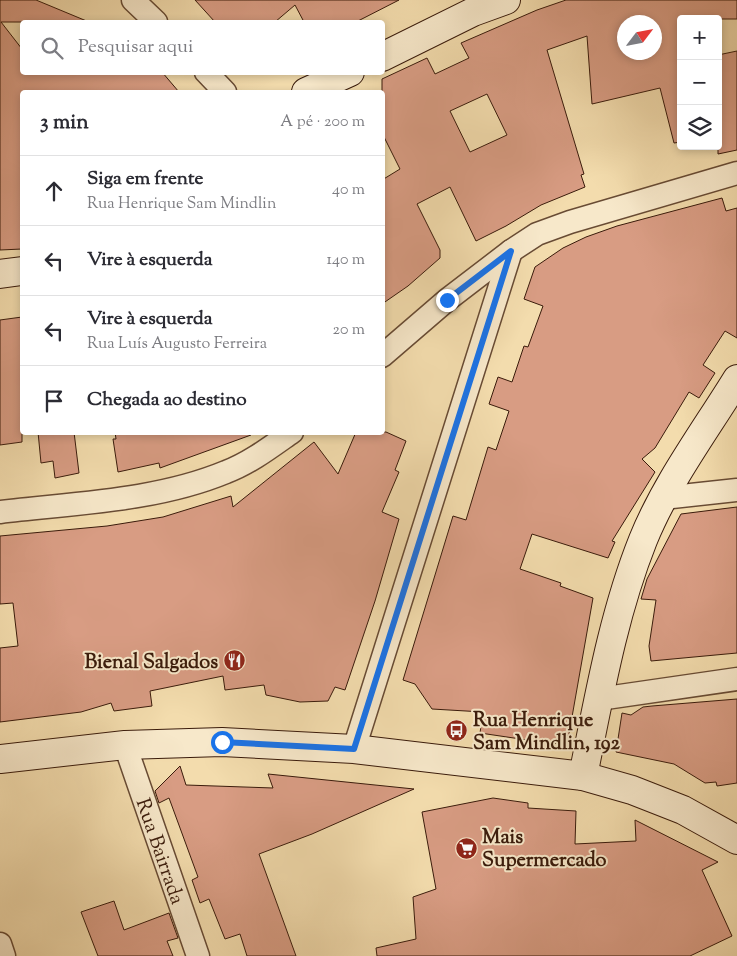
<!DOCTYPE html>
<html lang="pt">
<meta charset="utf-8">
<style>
:root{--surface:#fff;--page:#f2f2f3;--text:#2b2b33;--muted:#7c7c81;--line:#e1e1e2}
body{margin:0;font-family:"Sorts Mill Goudy",serif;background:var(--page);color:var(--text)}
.controls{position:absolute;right:15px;top:15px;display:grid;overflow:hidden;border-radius:5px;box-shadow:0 2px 8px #0003}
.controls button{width:45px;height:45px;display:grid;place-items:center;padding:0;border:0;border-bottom:1px solid var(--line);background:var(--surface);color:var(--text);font:25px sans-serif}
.compass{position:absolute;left:617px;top:15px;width:45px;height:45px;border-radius:50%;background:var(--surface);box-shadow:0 2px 8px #0003;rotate:58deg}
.stop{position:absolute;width:15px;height:15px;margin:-11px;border:4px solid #1a73e8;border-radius:50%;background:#fff}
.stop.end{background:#1a73e8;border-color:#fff;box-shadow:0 1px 5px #0008}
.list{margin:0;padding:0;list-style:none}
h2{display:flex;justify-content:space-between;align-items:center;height:65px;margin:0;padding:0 20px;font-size:21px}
h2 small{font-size:16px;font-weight:400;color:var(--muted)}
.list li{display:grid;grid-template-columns:32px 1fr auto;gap:15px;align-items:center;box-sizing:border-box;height:70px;padding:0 20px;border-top:1px solid var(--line)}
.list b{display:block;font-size:19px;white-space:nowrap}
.list p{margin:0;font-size:16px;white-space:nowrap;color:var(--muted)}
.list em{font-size:16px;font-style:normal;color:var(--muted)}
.icon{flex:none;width:28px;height:28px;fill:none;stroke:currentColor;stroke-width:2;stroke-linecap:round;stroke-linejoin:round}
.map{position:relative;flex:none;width:737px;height:956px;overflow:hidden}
.search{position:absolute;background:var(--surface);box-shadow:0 2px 8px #0003;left:20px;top:20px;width:365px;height:55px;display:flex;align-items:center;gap:12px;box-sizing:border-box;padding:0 18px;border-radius:5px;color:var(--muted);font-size:19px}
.panel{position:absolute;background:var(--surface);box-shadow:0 2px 8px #0003;left:20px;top:90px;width:365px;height:345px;border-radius:5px}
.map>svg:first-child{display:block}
.building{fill:#d89c83;stroke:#3a1b0b;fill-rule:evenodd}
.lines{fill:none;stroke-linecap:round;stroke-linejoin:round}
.street-casing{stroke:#684b34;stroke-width:25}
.secondary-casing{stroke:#3a1b0b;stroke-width:30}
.street{stroke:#f7e8ca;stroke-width:22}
.secondary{stroke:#f7e8ca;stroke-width:28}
.route{stroke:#1a73e8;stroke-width:6}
.labels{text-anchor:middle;stroke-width:4;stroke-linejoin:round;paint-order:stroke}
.poi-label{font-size:20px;font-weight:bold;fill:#3a1b0b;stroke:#f7e8ca;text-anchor:start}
.street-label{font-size:20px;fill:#3a1b0b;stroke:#f7e8ca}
</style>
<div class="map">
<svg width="737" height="956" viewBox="0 0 737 956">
<rect width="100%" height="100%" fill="#f3dcad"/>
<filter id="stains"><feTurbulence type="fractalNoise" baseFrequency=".004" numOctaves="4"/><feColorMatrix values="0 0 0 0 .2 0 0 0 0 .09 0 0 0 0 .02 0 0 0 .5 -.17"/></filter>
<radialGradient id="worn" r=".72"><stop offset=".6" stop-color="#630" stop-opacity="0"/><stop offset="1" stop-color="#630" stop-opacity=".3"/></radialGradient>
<!-- building -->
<g class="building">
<polygon points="0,0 36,0 89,22 1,22 22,49 22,72 162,72 179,92 22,92 22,249 0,250"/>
<polygon points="195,0 399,0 356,22 304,22 295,5 275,22 215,22"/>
<path d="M566,0H737V19H681V142L674,143L660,88L592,104L587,36L547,50L584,174L581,175L585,187L541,205L506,226L476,241L450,187L417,204L440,250V258L408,286L382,304V180L400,169L382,133V79L427,58L435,74L469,58L461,43L537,10ZM624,22H654V52H624ZM487,94L507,135L470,152L450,111Z"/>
<polygon points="737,51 737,150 718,154 718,55"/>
<polygon points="722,198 726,211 737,208 737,338 725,331 703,365 715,373 699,398 689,392 655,448 642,459 655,472 612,541 615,542 608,558 532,534 520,569 561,583 560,586 593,598 569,734 563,740 554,744 480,733 483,712 432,709 415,684 403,680 453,516 466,520 488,447 496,450 509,411 489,404 498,377 512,382 524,346 528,347 543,306 524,299 535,267 563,248 586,237 617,226"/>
<polygon points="22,317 22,442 0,445 0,320"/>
<polygon points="38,432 74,432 79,473 55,478 53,461 41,463"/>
<polygon points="115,432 251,432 251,435 160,468 159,463 118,472 113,439 116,439"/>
<polygon points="356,432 386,432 406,441 395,470 399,472 382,512 399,519 375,601 345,690 335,687 328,701 300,702 266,695 264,685 225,690 223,676 150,691 152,706 114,711 111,703 81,712 0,722 0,648 18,646 13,603 0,604 0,536 107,526 163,517 231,496 233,507 314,442 338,474"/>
<polygon points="737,507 737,653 651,661 649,646 656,600 641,599 647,579 681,514"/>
<polygon points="737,699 737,783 717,786 716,782 705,783 674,764 616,752 622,713 631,715 643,707 652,706"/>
<polygon points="180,766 186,785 273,788 268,774 414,789 312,834 259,854 296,956 247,956 240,934 225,939 209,899 200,903 192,880 198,877 169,798 159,803 155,791"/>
<polygon points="493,798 528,803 528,808 576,811 575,844 636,841 635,820 718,862 702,870 732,936 690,956 377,956 376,948 416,939 413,897 436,889 422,812"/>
<polygon points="114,901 124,930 169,913 178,938 167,941 173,956 98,956 81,912"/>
</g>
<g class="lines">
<defs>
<g id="street">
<polyline points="133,0 156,22"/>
<polyline points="206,72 225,92"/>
<polyline points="382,356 447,300 511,251 537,234 570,222 737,173"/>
<polyline points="663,498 737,490"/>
<path d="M0,512C75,503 156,501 226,472C250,463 272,446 292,432"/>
<polyline points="599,699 737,679"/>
<polyline points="125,745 198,956"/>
<polyline points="354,749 511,251"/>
<polyline points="0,944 4,956"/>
</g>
<g id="secondary">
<polyline points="382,57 473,12 506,0"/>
<polyline points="306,92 350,72"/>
<polyline points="0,274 22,271"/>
<polyline points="0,759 125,745 222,742 354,749 583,776 632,790 683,810 737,840"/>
<path d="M583,776C599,697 613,615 643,540C666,483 705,431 737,379"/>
</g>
</defs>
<!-- street casing -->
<use href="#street" class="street-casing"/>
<!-- secondary casing -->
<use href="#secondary" class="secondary-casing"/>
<!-- street -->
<use href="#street" class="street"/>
<!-- secondary -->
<use href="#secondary" class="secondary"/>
</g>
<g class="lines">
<!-- route -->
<polyline class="route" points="222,742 354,749 511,251 447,300"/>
</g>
<!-- icons -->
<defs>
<symbol id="restaurant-disc" viewBox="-11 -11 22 22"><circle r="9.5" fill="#8f2418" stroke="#f7e8ca"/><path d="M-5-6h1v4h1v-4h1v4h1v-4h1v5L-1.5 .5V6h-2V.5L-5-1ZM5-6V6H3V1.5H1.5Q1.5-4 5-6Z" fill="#fff"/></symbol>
<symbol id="bus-disc" viewBox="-11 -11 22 22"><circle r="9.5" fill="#8f2418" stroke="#f7e8ca"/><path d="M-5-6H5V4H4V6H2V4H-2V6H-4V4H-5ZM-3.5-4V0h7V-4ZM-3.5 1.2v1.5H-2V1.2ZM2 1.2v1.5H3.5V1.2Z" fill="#fff"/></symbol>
<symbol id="supermarket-disc" viewBox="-11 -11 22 22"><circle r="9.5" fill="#8f2418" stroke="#f7e8ca"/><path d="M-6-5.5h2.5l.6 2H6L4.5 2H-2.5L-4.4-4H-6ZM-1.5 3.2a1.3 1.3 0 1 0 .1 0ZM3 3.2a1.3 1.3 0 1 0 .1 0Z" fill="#fff"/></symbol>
</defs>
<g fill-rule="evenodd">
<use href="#restaurant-disc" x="222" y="648" width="25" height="25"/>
<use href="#bus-disc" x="444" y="718" width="25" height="25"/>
<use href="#supermarket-disc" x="454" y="836" width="25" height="25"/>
</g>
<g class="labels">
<!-- poi labels -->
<g class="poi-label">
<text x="218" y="668" text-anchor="end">Bienal Salgados</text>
<text x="473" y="726">Rua Henrique<tspan x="473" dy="23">Sam Mindlin, 192</tspan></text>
<text x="482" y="843">Mais<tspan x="482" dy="23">Supermercado</tspan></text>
</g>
<!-- street labels -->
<g class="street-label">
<text transform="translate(161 851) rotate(71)" y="7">Rua Bairrada</text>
</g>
</g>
<rect width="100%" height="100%" filter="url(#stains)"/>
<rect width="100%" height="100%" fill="url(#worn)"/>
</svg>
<div class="controls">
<button>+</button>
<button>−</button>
<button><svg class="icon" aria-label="layers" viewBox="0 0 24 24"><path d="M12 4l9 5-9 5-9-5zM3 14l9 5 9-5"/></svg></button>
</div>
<svg class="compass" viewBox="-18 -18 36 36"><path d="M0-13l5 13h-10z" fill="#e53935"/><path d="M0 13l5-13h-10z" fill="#7c7c81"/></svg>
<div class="stop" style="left:222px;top:742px"></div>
<div class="stop end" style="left:447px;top:300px"></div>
<div class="search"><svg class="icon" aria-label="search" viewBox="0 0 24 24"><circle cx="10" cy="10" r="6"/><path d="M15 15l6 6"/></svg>Pesquisar aqui</div>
<section class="panel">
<h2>3 min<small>A pé · 200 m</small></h2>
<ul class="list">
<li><svg class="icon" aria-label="ahead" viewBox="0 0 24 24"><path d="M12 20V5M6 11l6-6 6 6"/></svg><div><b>Siga em frente</b><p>Rua Henrique Sam Mindlin</p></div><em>40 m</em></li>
<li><svg class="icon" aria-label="left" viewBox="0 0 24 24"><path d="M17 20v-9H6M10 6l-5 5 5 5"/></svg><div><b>Vire à esquerda</b></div><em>140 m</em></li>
<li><svg class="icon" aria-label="left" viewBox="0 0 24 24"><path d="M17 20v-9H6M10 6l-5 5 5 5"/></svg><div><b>Vire à esquerda</b><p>Rua Luís Augusto Ferreira</p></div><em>20 m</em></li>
<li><svg class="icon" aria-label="arrive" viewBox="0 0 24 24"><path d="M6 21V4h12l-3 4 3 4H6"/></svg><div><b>Chegada ao destino</b></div></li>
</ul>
</section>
</div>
